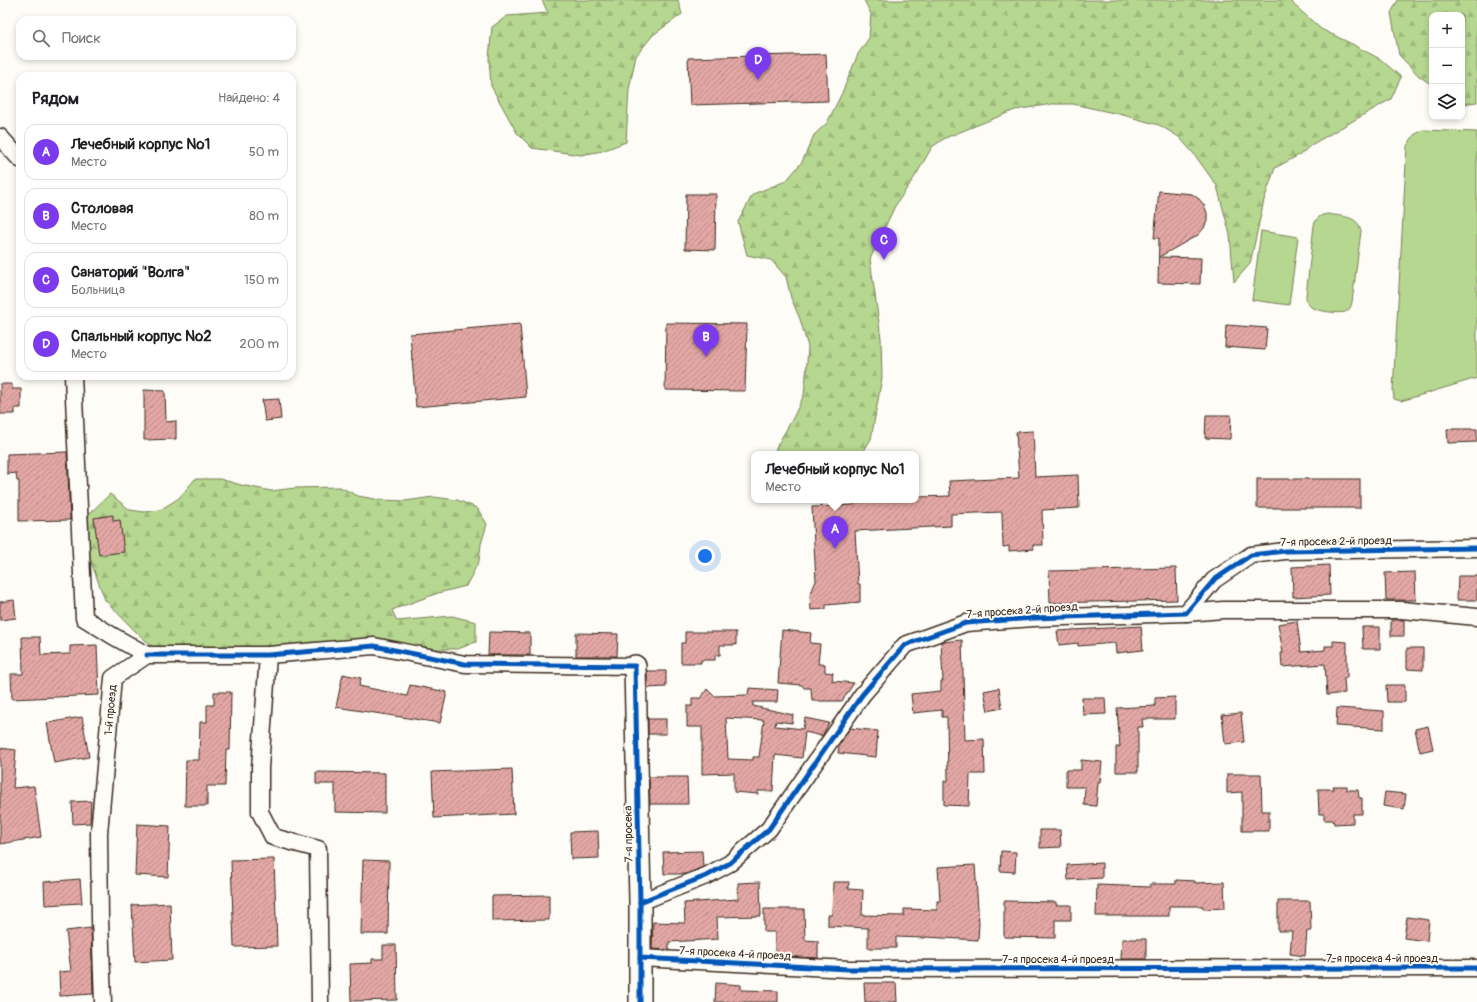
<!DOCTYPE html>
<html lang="ru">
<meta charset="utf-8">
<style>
:root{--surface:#fff;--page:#f6f6f6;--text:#202124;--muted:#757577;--line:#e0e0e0;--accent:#7c3aed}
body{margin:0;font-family:Pangolin,sans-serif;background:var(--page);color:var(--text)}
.controls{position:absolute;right:12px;top:12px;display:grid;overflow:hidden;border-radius:8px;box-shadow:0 2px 6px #0003}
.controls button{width:36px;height:36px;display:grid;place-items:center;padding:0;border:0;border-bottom:1px solid var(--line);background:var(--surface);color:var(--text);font:20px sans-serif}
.you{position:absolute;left:705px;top:556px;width:14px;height:14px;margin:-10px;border:3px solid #fff;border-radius:50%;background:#1a73e8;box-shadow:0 0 0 6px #1a73e833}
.badge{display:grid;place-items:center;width:26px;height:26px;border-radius:50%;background:var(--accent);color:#fff;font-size:13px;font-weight:700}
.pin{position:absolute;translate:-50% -33px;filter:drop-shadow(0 1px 2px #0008)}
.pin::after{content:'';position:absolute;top:21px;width:14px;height:12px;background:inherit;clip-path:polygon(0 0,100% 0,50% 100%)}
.popup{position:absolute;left:751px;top:451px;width:168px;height:52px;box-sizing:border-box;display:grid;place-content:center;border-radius:8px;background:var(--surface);filter:drop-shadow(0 1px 3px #0005);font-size:13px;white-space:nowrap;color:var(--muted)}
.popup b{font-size:15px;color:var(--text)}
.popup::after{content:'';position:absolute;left:50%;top:100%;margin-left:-8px;border:8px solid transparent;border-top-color:var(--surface)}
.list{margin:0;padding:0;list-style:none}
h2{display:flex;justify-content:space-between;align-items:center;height:52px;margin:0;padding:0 16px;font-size:17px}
h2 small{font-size:13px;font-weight:400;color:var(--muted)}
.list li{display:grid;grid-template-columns:26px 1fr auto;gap:12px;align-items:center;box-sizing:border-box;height:56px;margin:0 8px 8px;padding:0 8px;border:1px solid var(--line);border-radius:12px}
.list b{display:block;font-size:15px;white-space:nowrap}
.list p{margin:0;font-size:13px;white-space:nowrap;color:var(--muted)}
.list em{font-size:13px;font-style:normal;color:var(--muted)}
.icon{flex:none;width:22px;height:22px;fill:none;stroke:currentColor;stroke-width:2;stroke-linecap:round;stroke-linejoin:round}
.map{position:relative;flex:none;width:1477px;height:1002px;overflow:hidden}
.search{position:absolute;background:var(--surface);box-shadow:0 2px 6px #0003;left:16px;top:16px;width:280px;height:44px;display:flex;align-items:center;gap:10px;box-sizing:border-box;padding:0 14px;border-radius:12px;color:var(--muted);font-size:15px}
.panel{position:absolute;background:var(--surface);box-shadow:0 2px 6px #0003;left:16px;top:72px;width:280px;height:308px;border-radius:12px}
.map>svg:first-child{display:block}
.forest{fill:url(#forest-firs);stroke:#788057}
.green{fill:#b6d790;stroke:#788057}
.building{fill:url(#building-hatch);stroke:#3b2a1e;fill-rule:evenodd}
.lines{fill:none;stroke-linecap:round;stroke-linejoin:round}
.minor-casing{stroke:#3b2a1e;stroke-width:19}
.tertiary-casing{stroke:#3b2a1e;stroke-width:24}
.minor{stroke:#fdfcf7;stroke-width:16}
.tertiary{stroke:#fdfcf7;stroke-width:21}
.cycleway-casing{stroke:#fdfcf7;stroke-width:8}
.cycleway{stroke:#0057b8;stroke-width:5}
.labels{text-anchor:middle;stroke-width:4;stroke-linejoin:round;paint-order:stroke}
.street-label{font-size:11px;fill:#3b2a1e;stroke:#fdfcf7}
</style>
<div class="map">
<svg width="1477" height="1002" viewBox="0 0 1477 1002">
<defs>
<pattern id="forest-firs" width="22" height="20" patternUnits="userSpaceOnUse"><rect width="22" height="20" fill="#b6d790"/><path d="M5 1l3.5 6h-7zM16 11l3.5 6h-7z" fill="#9db97c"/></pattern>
<pattern id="building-hatch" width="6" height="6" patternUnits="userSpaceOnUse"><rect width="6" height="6" fill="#e3a8a5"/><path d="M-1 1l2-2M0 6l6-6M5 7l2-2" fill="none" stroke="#b98986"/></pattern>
</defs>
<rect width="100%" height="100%" fill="#fdfcf7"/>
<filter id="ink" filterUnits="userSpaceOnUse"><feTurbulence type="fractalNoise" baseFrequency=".025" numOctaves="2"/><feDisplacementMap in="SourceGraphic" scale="8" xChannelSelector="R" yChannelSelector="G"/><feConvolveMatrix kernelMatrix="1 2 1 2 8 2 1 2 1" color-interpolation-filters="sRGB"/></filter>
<g filter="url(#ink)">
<!-- forest -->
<g class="forest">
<polygon points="542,0 678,0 682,14 653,35 636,56 629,89 626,142 602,151 581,155 532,148 517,133 491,86 489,58 492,27 507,16 548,13"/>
<polygon points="864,0 1292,0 1293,4 1321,29 1352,44 1380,59 1401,77 1391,99 1311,145 1301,154 1275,168 1264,200 1250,264 1234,282 1230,235 1217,186 1194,154 1179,137 1159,125 1123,115 1073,104 1052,104 1015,110 945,138 932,147 916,175 895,206 870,259 881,338 882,378 871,439 862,454 774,454 778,444 793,418 804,395 806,376 808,347 800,319 791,298 786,277 771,260 747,255 738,222 753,194 786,181 802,162 814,135 827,123 842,93 858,54 869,38 871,14"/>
<polygon points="1398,0 1477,0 1477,102 1462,104 1462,15 1432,15 1432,85 1419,76 1399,55 1391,13"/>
<polygon points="195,479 220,479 241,485 271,491 295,488 340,487 358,496 380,500 405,501 433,497 457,500 477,508 487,524 481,544 479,561 466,586 438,593 392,610 397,621 452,616 476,622 476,642 458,649 400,649 161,654 136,632 105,600 91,562 86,536 89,514 110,494 130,510 144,512 160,510 179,498"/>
</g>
<!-- green -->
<g class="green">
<polygon points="1423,130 1477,132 1477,378 1401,401 1394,399 1393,390 1407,146 1414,135"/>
<path d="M1328,214C1342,217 1358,215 1361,231L1352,302C1351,307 1350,310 1345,312C1339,314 1316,311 1311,307C1307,304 1306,300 1306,296L1314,225C1317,217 1320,215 1328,214Z"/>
<polygon points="1261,231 1298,237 1289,305 1252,300"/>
</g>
<!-- building -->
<g class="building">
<polygon points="826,54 828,101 690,105 688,58"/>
<polygon points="1159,191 1192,194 1199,199 1204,205 1207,213 1207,221 1204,228 1198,235 1159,257 1201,258 1200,284 1158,283 1159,238 1154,238"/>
<polygon points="686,194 716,194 715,250 685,249"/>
<polygon points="666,323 747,324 745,391 665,390"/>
<polygon points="520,324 526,397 416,407 410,334"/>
<polygon points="1226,325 1267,328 1265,350 1225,347"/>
<polygon points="0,384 12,384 12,389 21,389 21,408 15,408 15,414 0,414"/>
<polygon points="144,390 165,391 166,422 176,421 176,439 144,440"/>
<polygon points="279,399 281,419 265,421 262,400"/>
<polygon points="1206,415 1231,415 1230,439 1205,438"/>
<polygon points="1447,429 1477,429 1477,442 1448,443"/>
<polygon points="1033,431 1035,477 1078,475 1079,508 1042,510 1043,545 1033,545 1034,549 1009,551 1009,546 1003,547 1002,512 951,514 951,526 855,531 858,584 860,584 860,602 826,605 826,609 811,610 810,595 816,581 812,507 854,505 854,500 916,500 916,497 950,496 949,481 1019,478 1016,432"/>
<polygon points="67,452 70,520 19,521 19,481 17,481 16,473 7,474 7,454"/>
<rect x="1257" y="479" width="103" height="29"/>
<polygon points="113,515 113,521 120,520 124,552 99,555 94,518"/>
<polygon points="1329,565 1330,595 1293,597 1292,567"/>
<polygon points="1176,568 1177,600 1050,603 1049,571"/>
<polygon points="1415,572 1416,600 1386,600 1385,573"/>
<polygon points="1458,576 1477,576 1477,600 1457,600"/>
<polygon points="14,600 16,618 0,620 0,602"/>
<rect x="1391" y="620" width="13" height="16"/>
<polygon points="1297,621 1301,652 1325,650 1325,646 1333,646 1333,641 1347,642 1347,678 1344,678 1345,693 1327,695 1325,664 1282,667 1281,653 1283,653 1278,624"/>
<polygon points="1141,626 1143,650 1116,653 1115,643 1078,646 1078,643 1059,645 1057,631"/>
<polygon points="1362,627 1380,627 1380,649 1363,649"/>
<polygon points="782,630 811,633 810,643 820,644 818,664 825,664 825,672 833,673 832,681 854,683 842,701 812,701 811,688 804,688 802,685 778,683"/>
<polygon points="489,632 530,633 530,655 488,655"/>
<polygon points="685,632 736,632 736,645 720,645 720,655 715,655 715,660 701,660 701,663 681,663 681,643 685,643"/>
<polygon points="576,633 618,634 617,656 576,656"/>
<polygon points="22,637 40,637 41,655 70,654 70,646 97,645 99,695 12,699 11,674 23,674"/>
<polygon points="962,640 965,740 984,739 985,774 970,774 969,806 944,805 944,781 948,781 947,717 942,717 942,710 913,713 911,694 941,691 941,681 943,681 941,642"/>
<polygon points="1407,648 1423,648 1423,670 1407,669"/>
<polygon points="647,671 666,671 666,687 647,688"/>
<polygon points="343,674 361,678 359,686 407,696 410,685 447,692 440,723 336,707"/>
<polygon points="1386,685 1405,685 1405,702 1387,702"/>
<path d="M749,688L778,690L777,702H753V706L793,715L792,723L776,721L775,726L803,729L805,718L829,723L822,736L805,732L802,758L775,755L773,791H758V794L734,792V773L702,774V727H687V706H692V698H701L707,689L714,696L748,695ZM726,718L764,720L759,757H753V760L728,759Z"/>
<polygon points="999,688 1002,708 988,711 984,691"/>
<polygon points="214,692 231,692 230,750 226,750 225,786 207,786 207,806 185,806 186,760 199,760 200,722 207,722 207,705 214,705"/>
<polygon points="1175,697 1175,719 1142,719 1143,727 1138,727 1138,772 1116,772 1116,747 1120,747 1117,708 1155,706 1155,698"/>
<polygon points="1082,698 1105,698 1106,714 1083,715"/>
<polygon points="1337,708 1384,711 1384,729 1336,726"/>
<polygon points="1241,713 1244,742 1225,744 1222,715"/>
<polygon points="82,717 89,757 54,763 47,723"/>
<rect x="648" y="719" width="18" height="15"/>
<polygon points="1428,726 1433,749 1420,752 1415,729"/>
<polygon points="850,728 878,731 876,757 838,753 839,745"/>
<polygon points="0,748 16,750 13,788 34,786 41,837 0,844"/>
<polygon points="1081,760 1102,762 1100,783 1098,783 1096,806 1084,805 1085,787 1066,787 1066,770 1081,770"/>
<polygon points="512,769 514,814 434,818 432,772"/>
<polygon points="316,772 385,773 385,813 335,812 335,784 316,784"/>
<polygon points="1227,774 1261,774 1262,811 1269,811 1269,831 1242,831 1242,792 1227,793"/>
<polygon points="649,777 687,777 688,804 650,804"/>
<polygon points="1333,786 1347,786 1347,790 1358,790 1359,798 1362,798 1362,814 1353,814 1353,823 1334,824 1333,820 1324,820 1324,814 1319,814 1318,789 1334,789"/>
<polygon points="1385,792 1406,794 1404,809 1383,806"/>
<polygon points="91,801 90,823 73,824 72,802"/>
<polygon points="137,824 170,826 168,877 135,875"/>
<polygon points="1040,830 1060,830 1061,847 1040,848"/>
<polygon points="598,831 599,858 571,859 570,832"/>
<polygon points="702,851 703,867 686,874 664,874 663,852"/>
<polygon points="1001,851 1016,852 1015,872 1000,871"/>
<polygon points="274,859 277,946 234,947 231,860"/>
<polygon points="363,860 389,861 388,934 361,934"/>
<polygon points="1102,863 1102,878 1068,880 1067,865"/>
<polygon points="975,865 979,923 978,940 925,937 925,938 896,937 896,948 868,948 868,928 828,926 828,915 832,915 833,882 849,882 848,889 863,890 862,915 904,916 904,909 937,910 937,901 940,901 938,867"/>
<polygon points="80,879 82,903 45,905 44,882"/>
<polygon points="1176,880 1195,881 1195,883 1224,882 1225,908 1203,909 1203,906 1169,906 1169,916 1096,916 1097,885 1150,887 1150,884 1176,884"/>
<polygon points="760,882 761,916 717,917 718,939 669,942 669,950 652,949 653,922 685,923 684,903 738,899 738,883"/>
<polygon points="549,895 549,920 492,921 492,896"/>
<polygon points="1004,901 1056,902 1056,905 1071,905 1071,920 1055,920 1055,938 1004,937"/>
<polygon points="1278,901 1310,901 1311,931 1307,931 1305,956 1290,954 1292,931 1278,931"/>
<polygon points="170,903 172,960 135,962 132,905"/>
<polygon points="764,909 804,909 805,940 818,941 818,958 775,956 775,932 764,932"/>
<polygon points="1407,917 1429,920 1427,941 1404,938"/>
<polygon points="91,928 93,994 60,996 59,972 71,971 66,931"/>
<polygon points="1122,939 1146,939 1146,959 1121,959"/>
<polygon points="383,945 396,945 397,1000 351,1001 350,964 372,963 372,959 383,959"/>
<polygon points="716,983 741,985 741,990 778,991 778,1002 715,1002"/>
<polygon points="864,983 896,983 897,1002 865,1002"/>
</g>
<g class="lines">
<defs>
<g id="minor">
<polyline points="0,137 20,159"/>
<polyline points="73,376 84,618 113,636 147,655 113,678 99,833 100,919 103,1002"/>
<polyline points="1186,613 1223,610 1402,610 1477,617"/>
<polyline points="147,655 268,655 374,646 465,664 635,666"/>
<polyline points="268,655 260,768 260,812 273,837 318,849 320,1002"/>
<polyline points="640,902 706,876 730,863 769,829 862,695 905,645 966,623 1034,618 1186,613 1214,580 1251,555 1285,551 1477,548"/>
<polyline points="640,958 849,969 1477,968"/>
</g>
<polyline id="tertiary" points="635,666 640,902 640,1002"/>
</defs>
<!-- minor casing -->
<use href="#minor" class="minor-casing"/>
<!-- tertiary casing -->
<use href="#tertiary" class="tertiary-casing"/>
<!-- minor -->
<use href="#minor" class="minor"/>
<!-- tertiary -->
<use href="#tertiary" class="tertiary"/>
<defs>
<g id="cycleway">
<polyline points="147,655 268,655 374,646 465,664 635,666 640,902 640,1002"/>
<polyline points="640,902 706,876 730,863 769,829 862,695 905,645 966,623 1034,618 1186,613 1214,580 1251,555 1285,551 1477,548"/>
<polyline points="640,958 849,969 1477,968"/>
</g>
</defs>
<!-- cycleway casing -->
<use href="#cycleway" class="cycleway-casing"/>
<!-- cycleway -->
<use href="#cycleway" class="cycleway"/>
</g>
</g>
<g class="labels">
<!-- street labels -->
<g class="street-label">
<text transform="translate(1336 541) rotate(-1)" y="4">7-я просека 2-й проезд</text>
<text transform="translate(1022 610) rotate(-4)" y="4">7-я просека 2-й проезд</text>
<text transform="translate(110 710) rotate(-85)" y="4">1-й проезд</text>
<text transform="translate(628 834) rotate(-91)" y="4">7-я просека</text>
<text transform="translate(735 953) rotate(3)" y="4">7-я просека 4-й проезд</text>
<text x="1382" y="962">7-я просека 4-й проезд</text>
<text x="1058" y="963">7-я просека 4-й проезд</text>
</g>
</g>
</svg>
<div class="controls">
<button>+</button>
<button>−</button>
<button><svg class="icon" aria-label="layers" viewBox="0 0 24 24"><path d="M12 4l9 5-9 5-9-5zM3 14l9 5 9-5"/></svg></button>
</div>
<div class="you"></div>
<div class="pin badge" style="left:835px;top:549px">A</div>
<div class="popup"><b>Лечебный корпус №1</b>Место</div>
<div class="pin badge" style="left:706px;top:357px">B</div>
<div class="pin badge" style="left:884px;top:260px">C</div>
<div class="pin badge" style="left:758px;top:80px">D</div>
<div class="search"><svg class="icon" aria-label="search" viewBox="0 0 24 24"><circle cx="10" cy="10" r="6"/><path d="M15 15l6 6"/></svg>Поиск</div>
<section class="panel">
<h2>Рядом<small>Найдено: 4</small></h2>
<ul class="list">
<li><span class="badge">A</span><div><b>Лечебный корпус №1</b><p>Место</p></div><em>50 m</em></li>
<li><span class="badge">B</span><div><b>Столовая</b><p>Место</p></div><em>80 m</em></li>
<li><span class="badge">C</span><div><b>Санаторий &quot;Волга&quot;</b><p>Больница</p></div><em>150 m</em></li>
<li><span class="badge">D</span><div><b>Спальный корпус №2</b><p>Место</p></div><em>200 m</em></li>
</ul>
</section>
</div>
